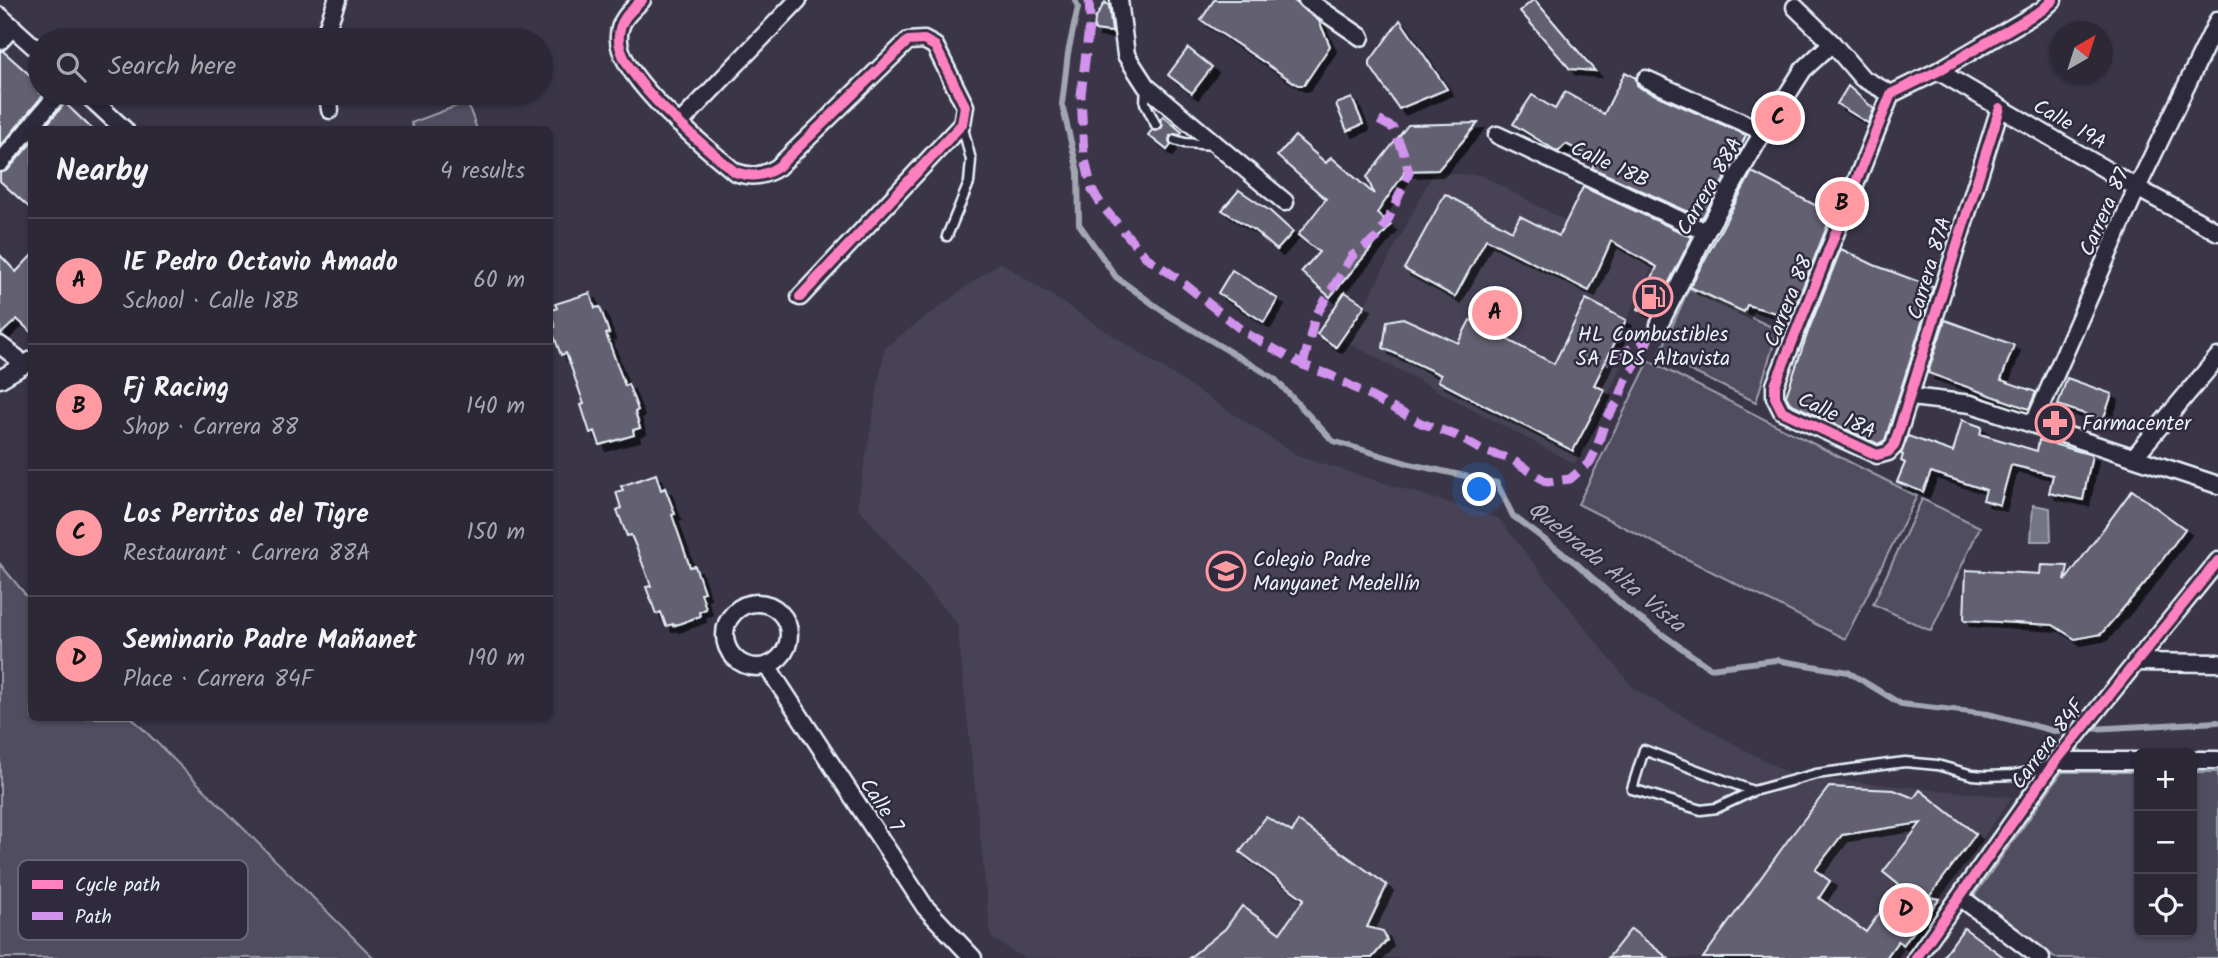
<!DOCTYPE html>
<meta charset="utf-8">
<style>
:root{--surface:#2c2836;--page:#383442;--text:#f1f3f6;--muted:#a6a6ad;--line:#484451;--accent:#ff9aa2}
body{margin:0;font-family:Kalam,sans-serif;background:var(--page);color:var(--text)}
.controls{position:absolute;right:21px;bottom:21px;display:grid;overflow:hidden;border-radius:10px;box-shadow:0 2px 5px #0004}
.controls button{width:63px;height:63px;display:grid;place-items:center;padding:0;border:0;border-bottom:2px solid var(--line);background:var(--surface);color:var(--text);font:35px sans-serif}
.compass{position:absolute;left:2050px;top:21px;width:63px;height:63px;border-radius:50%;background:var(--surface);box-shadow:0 2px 5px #0004;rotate:39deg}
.you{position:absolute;left:1480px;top:490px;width:24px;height:24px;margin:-18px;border:5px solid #fff;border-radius:50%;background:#1a73e8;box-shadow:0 0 0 10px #1a73e833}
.badge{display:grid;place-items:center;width:46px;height:46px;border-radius:50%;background:var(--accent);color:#111;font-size:23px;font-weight:700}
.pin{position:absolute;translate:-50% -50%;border:4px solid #fff;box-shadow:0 2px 7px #0006}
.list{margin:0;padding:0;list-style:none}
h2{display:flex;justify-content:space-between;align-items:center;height:91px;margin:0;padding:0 28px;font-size:30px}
h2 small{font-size:23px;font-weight:400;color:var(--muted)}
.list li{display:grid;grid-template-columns:46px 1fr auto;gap:21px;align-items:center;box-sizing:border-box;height:126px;padding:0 28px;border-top:2px solid var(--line)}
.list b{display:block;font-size:26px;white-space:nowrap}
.list p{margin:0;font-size:23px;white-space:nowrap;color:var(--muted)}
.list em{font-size:23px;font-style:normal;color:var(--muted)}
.icon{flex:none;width:38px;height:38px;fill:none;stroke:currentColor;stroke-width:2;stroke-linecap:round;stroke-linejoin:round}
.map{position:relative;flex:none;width:2218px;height:958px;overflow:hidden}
.search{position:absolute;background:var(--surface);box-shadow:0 2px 5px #0004;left:28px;top:28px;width:525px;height:77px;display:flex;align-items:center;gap:18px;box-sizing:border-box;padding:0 24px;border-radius:38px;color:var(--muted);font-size:26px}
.panel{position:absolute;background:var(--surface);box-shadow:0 2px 5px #0004;left:28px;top:126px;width:525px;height:595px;border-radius:10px}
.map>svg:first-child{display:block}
.built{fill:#464354}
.green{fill:#504e5f;stroke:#9ca0ac;stroke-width:2}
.water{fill:#737482;stroke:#a2a6b1;stroke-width:2}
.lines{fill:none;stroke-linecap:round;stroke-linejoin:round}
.stream{stroke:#a2a6b1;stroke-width:6}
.building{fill:#636171;stroke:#e8f1f8;stroke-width:2;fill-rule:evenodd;filter:url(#shadow)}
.lane-casing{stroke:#e8f1f8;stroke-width:13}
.street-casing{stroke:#e8f1f8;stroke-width:21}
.lane{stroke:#2f2a3d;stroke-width:8}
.street{stroke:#2f2a3d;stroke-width:16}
.quiet{stroke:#d193ec;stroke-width:9;stroke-dasharray:18 9;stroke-linecap:butt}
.cycleway-casing{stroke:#2f2a3d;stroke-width:15}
.cycleway{stroke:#ff80c0;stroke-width:10}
.labels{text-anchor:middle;stroke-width:5;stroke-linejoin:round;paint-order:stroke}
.street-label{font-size:21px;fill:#e8f1f8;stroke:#2f2a3d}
.poi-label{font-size:21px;fill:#e8f1f8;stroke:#2f2a3d;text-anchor:start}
.water-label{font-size:23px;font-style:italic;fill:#aeb2bd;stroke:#2f2a3d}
.key{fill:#2f2a3d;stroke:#666675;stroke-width:2}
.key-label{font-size:19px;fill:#e8f1f8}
</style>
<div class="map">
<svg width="2218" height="958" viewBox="0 0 2218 958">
<defs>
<filter id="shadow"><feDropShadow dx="6" dy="6" stdDeviation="0" flood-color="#0009"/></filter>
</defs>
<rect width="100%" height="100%" fill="#3a3648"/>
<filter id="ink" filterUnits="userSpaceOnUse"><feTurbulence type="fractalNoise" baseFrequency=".0143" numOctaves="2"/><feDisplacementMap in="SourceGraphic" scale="14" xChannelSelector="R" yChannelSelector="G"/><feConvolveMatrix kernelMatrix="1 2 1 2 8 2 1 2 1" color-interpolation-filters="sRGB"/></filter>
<g filter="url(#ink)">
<!-- built -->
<g class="built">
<polygon points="1433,173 1481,175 1652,268 1606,360 1621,367 1575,464 1343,340 1365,305"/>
<polygon points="1000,262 1300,457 1498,518 1634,689 1793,776 2012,797 1897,958 1024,958 991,938 957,623 857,506 885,347"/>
</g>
<!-- green -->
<g class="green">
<polygon points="467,102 477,129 414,129 411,123"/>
<polygon points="1689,288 1778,330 1756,402 1659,356"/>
<polygon points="1649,361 1917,496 1845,639 1578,504"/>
<polygon points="1922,499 1980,527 1931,631 1873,604"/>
<polygon points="0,564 31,601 32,718 132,718 374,958 0,958"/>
<polygon points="2062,772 2139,772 2139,932 2192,932 2192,772 2218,772 2218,958 2056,958 1974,896"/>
</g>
<!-- water -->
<polygon class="water" points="2033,505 2050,508 2051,541 2031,541"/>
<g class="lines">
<!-- stream -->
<polyline class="stream" points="1075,0 1078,7 1068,53 1062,104 1078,172 1079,224 1116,277 1168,315 1274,378 1333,441 1410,464 1497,483 1513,516 1577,564 1629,611 1710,668 1776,660 1848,672 1901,704 1988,714 2054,731 2218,722"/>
</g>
<!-- building -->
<g class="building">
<polygon points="1214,0 1293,0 1319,21 1330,46 1304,85 1298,85 1201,20"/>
<polygon points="1533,0 1535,0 1595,71 1570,69 1520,11"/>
<polygon points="1105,2 1109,6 1112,32 1094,30 1095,19"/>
<polygon points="1400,20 1447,89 1399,109 1370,66 1370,61"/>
<polygon points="1188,48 1212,67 1192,93 1168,75"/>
<polygon points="0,51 3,51 40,84 40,93 45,93 0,147"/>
<polygon points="1625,72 1636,78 1637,85 1642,89 1746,135 1734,162 1702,218 1592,168 1596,160 1566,144 1558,152 1513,124 1532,95 1555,109 1565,92 1604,114"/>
<polygon points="1848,86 1874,109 1868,123 1837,104"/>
<polygon points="1352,98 1363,124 1347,131 1336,104"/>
<polygon points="65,103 93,130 42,130"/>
<polygon points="1163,116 1182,132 1180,135 1174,134 1170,136 1169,141 1171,145 1167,150 1148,135 1152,130 1156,131 1161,129 1163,125 1160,119"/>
<polygon points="1478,123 1438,170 1403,171 1405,172 1377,213 1391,225 1330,297 1301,272 1319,252 1298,235 1326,199 1277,156 1295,136 1326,163 1331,157 1374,194 1367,177 1408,125"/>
<polygon points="32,142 32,210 0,181 0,173 8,170"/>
<polygon points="1752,172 1832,214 1791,317 1747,305 1744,312 1690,287"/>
<polygon points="1583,187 1692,237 1652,316 1638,309 1657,267 1611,241 1589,291 1486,239 1455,297 1404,269 1445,194 1512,231 1520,216 1559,236"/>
<polygon points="1239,190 1270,211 1293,232 1277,250 1255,231 1222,210"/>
<polygon points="1841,249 1874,265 1933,287 1885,440 1878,444 1790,403 1786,396 1809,329"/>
<polygon points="0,255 16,272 32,255 32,333 17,319 0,335"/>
<polygon points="1232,270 1278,299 1264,322 1218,293"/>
<polygon points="1345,292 1365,305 1336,347 1317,334"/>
<polygon points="590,293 595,308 600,307 609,333 606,334 625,386 628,384 638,410 635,412 640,428 633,430 634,435 600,445 595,431 590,433 581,405 584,404 571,367 566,353 561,355 551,328 555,327 550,311 557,308 555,304"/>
<polygon points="1586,299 1626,320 1594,385 1605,390 1573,451 1438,381 1441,375 1383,348 1387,321 1403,318 1458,343 1470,320 1554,364"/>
<polygon points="1945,320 2014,345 2001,380 2036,392 2029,409 1928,373"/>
<polygon points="2067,378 2112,394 2103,420 2058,405"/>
<polygon points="1962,420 1982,427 1980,434 2037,451 2039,440 2092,455 2083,500 2049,493 2053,475 2011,465 2000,505 1983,500 1986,490 1931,472 1923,492 1897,482 1905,463 1901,461 1903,455 1901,454 1908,436 1953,452"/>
<polygon points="656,474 661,490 665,488 675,514 672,515 690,567 695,566 704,592 701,593 706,609 699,612 700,616 673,626 673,624 666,626 661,612 656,614 646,587 651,586 637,549 631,535 627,536 617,510 621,508 616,492 623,490 621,486"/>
<polygon points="2132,490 2185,529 2145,583 2101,634 2075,639 2053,625 1964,620 1966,570 2040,574 2041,565 2068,566 2065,581"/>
<path d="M1829,787L1894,790L1914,798L1920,790L1976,834L1929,897L1940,899L1903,945L1898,941L1886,958H1703L1788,840ZM1921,823L1883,872L1899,885L1866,932L1819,898L1830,881L1815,870L1842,835Z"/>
<polygon points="1266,817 1292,832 1298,821 1387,885 1367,927 1383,931 1387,940 1372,958 1189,958 1225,929 1242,906 1280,933 1304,899 1240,852"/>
<polygon points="1964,928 2005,958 1942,958"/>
<polygon points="1631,929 1668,958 1608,958"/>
</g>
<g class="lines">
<defs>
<g id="lane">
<polyline points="1146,86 1145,103 1156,125"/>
<polyline points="1175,140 1185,143 1214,145"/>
<polyline points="947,236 969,183 971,160 962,124"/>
<polyline points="1753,791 1644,750 1632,789 1701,810 1717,808 1753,791 1816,774 1889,764 1905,762 1937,765 1973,775 1986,776 2013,775 2033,771 2052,763"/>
</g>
<g id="street">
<path d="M642,0C631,11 620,19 619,35C614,75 706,147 735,172C752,178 764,176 778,167L908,41L924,40L935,46L965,106L962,124L800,297"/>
<polyline points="1119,0 1126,55 1146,86 1285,202"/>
<polyline points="1307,0 1361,37"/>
<polyline points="1795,7 1832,43 1862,78 1891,94"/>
<polyline points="0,16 40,52"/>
<polyline points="323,40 337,0"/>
<polyline points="0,41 13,27"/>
<polyline points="1938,71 2137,188 2218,232"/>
<polyline points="1646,79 1764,132"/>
<polyline points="85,93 125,130"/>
<polyline points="328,93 330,110"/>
<polyline points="2000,108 1894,446 1888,452 1877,455 1782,411 1775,397 1775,385 1891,94 1938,71 2042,10 2053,0"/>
<polyline points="679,124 798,0"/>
<polyline points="1497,135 1706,232"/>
<polyline points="0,163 59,93"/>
<polyline points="1659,325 1706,232 1756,144 1803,70 1832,43"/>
<polyline points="0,345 17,358 22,366"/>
<polyline points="0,379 32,360"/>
<polyline points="1911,397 1971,404 2218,485"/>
<polyline points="2034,423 2137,188 2218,20"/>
<polyline points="2134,457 2218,357"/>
<circle cx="757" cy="635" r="32"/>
<polyline points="2135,662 2218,663"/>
<polyline points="767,666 925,907 973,958"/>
<polyline points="2192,760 2218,760"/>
<polyline points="2056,761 2139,761"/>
<polyline points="1960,897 2041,958"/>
<polyline points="1916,958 2056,761 2218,561"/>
</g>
</defs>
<!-- lane casing -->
<use href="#lane" class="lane-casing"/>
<!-- street casing -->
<use href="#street" class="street-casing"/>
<!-- lane -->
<use href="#lane" class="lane"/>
<!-- street -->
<use href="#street" class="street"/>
<!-- quiet -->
<g class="quiet">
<polyline points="1089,0 1090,18 1081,95 1084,155 1092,190 1103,207 1146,257 1177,278 1244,332 1303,365 1330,375 1421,423 1455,435 1483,451 1511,459 1547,482 1570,479 1590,462 1596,450 1606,419 1617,403 1628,375 1639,360 1648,340 1606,361"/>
<polyline points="1303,365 1315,317 1352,256 1377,238 1389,218 1409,173 1403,151 1393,128 1376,119"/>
</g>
<defs>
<g id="cycleway">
<path d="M642,0C631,11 620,19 619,35C614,75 706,147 735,172C752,178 764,176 778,167L908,41L924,40L935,46L965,106L962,124L800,297"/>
<polyline points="2000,108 1894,446 1888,452 1877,455 1782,411 1775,397 1775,385 1891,94 1938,71 2042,10 2053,0"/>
<polyline points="1916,958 2056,761 2218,561"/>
</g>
</defs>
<!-- cycleway casing -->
<use href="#cycleway" class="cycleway-casing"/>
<!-- cycleway -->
<use href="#cycleway" class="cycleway"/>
</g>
</g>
<!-- icons -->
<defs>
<symbol id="fuel-ring" viewBox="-11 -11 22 22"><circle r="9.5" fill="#2f2a3d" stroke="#ff9aa2" stroke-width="1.5"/><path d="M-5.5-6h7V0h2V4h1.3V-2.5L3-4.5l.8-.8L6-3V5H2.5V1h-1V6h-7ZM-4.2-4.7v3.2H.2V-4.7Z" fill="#ff9aa2"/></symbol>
<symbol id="pharmacy-ring" viewBox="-11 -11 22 22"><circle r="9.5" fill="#2f2a3d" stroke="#ff9aa2" stroke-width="1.5"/><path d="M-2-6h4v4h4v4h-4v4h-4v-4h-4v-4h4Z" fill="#ff9aa2"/></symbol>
<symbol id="school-ring" viewBox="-11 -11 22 22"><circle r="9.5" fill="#2f2a3d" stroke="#ff9aa2" stroke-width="1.5"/><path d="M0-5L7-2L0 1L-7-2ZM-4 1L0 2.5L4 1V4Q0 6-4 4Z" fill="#ff9aa2"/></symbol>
</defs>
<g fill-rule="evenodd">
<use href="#fuel-ring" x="1631" y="275" width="44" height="44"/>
<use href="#pharmacy-ring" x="2033" y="401" width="44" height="44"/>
<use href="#school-ring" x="1204" y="549" width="44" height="44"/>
</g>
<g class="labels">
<!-- street labels -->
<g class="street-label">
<text transform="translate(2070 124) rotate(30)" y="7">Calle 19A</text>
<text transform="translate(1610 164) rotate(25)" y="7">Calle 18B</text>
<text transform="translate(1709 186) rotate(-60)" y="7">Carrera 88A</text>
<text transform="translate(2104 212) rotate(-66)" y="7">Carrera 87</text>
<text transform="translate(1929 268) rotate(-73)" y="7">Carrera 87A</text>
<text transform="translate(1788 301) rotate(-68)" y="7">Carrera 88</text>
<text transform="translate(1837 415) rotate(25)" y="7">Calle 18A</text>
<text transform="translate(2047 744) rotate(-53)" y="7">Carrera 84F</text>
<text transform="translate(882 805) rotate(56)" y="7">Calle 7</text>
</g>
<!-- poi labels -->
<g class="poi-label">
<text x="1653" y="341" text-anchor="middle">HL Combustibles<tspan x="1653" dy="24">SA EDS Altavista</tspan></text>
<text x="2082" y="430">Farmacenter</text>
<text x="1253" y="566">Colegio Padre<tspan x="1253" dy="24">Manyanet Medellín</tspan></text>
</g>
<!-- water labels -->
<g class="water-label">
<text transform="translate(1607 566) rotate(39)" y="8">Quebrada Alta Vista</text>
</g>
</g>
<!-- legend -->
<rect x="18" y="860" width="230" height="80" rx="10" class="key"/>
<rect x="32" y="880" width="31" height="9" fill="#ff80c0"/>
<rect x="32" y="912" width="31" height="8" fill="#d193ec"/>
<g class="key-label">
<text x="75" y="891">Cycle path</text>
<text x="75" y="923">Path</text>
</g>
</svg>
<div class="controls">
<button>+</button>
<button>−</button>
<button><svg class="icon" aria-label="locate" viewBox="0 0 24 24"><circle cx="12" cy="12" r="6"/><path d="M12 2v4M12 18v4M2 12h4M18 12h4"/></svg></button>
</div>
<svg class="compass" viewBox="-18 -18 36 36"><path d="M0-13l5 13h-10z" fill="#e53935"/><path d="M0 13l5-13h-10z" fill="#a6a6ad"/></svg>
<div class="you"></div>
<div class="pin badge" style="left:1495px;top:313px">A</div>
<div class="pin badge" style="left:1842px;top:204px">B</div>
<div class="pin badge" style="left:1778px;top:118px">C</div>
<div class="pin badge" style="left:1906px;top:910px">D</div>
<div class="search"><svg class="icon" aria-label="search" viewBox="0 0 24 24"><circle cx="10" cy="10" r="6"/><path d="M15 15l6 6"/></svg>Search here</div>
<section class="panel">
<h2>Nearby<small>4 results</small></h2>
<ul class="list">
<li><span class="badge">A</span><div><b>IE Pedro Octavio Amado</b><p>School · Calle 18B</p></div><em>60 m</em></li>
<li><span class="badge">B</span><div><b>Fj Racing</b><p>Shop · Carrera 88</p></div><em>140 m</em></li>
<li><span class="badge">C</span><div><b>Los Perritos del Tigre</b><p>Restaurant · Carrera 88A</p></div><em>150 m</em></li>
<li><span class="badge">D</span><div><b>Seminario Padre Mañanet</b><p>Place · Carrera 84F</p></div><em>190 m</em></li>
</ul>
</section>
</div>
